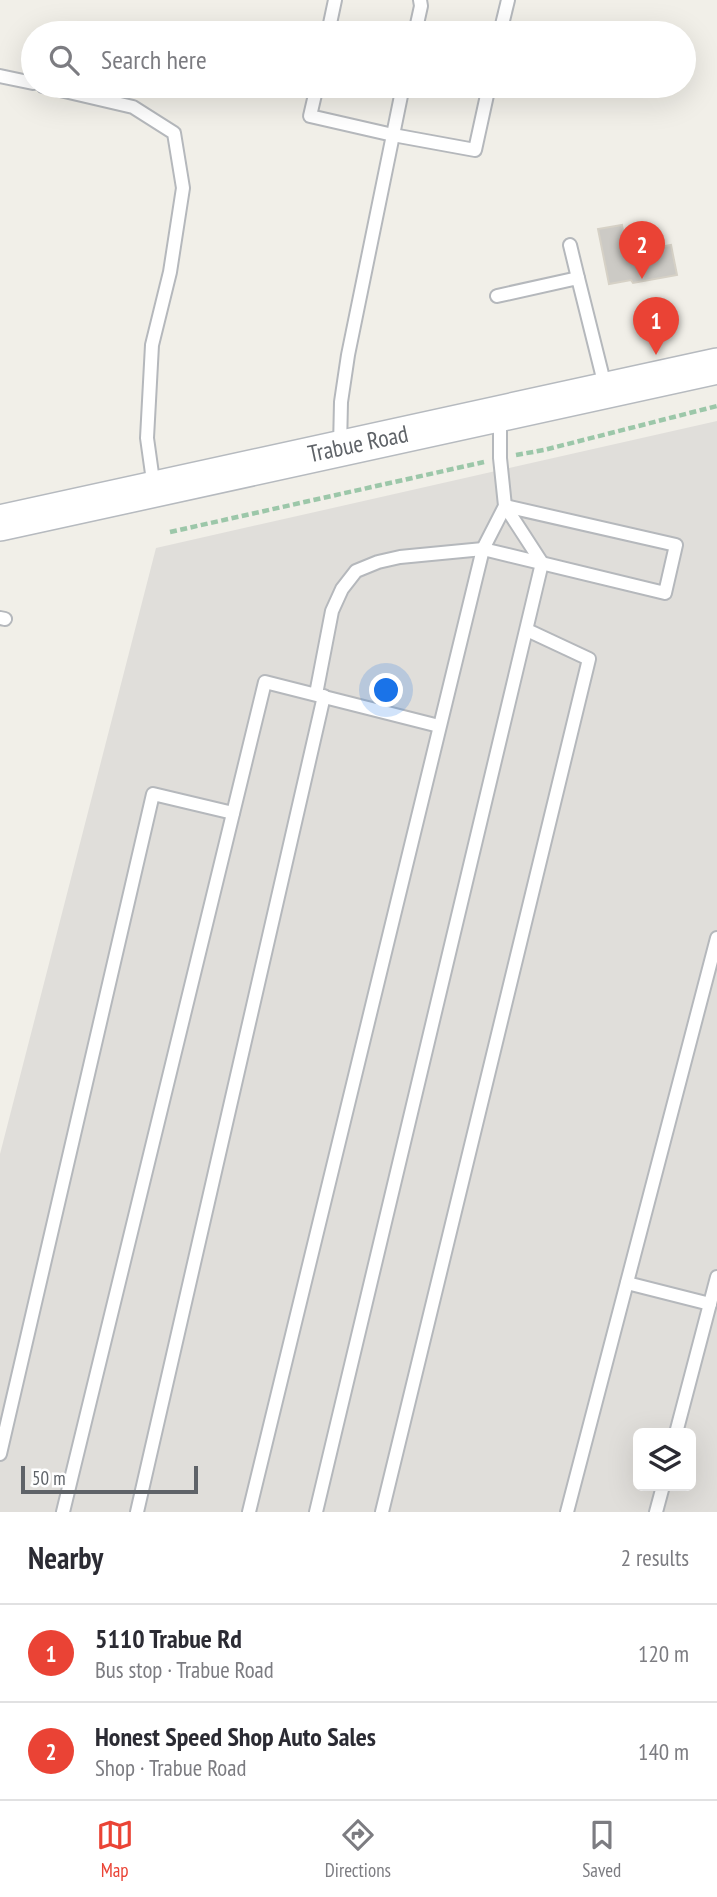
<!DOCTYPE html>
<meta charset="utf-8">
<style>
:root{--surface:#fff;--page:#f7f7f7;--text:#2b2b33;--muted:#7c7c81;--line:#e1e1e2;--accent:#ea4335}
body{margin:0;font-family:"PT Sans Narrow",sans-serif;background:var(--page);color:var(--text)}
.controls{position:absolute;right:21px;bottom:21px;display:grid;overflow:hidden;border-radius:10px;box-shadow:0 7px 28px #0002}
.controls button{width:63px;height:63px;display:grid;place-items:center;padding:0;border:0;border-bottom:2px solid var(--line);background:var(--surface);color:var(--text);font:35px sans-serif}
.scale{position:absolute;left:21px;bottom:18px;width:177px;box-sizing:border-box;padding-left:7px;border:4px solid #5f6368;border-top:0;font-size:19px;line-height:24px;white-space:nowrap;color:#5f6368;-webkit-text-stroke:5px #fff;paint-order:stroke}
.you{position:absolute;left:387px;top:691px;width:24px;height:24px;margin:-18px;border:5px solid #fff;border-radius:50%;background:#1a73e8;box-shadow:0 0 0 10px #1a73e833}
.badge{display:grid;place-items:center;width:46px;height:46px;border-radius:50%;background:var(--accent);color:#fff;font-size:23px;font-weight:700}
.pin{position:absolute;translate:-50% -58px;filter:drop-shadow(0 2px 4px #0008)}
.pin::after{content:'';position:absolute;top:37px;width:24px;height:21px;background:inherit;clip-path:polygon(0 0,100% 0,50% 100%)}
.list{margin:0;padding:0;list-style:none}
h2{display:flex;justify-content:space-between;align-items:center;height:91px;margin:0;padding:0 28px;font-size:30px}
h2 small{font-size:23px;font-weight:400;color:var(--muted)}
.list li{display:grid;grid-template-columns:46px 1fr auto;gap:21px;align-items:center;box-sizing:border-box;height:98px;padding:0 28px;border-top:2px solid var(--line)}
.list b{display:block;font-size:26px;white-space:nowrap}
.list p{margin:0;font-size:23px;white-space:nowrap;color:var(--muted)}
.list em{font-size:23px;font-style:normal;color:var(--muted)}
.icon{flex:none;width:38px;height:38px;fill:none;stroke:currentColor;stroke-width:2;stroke-linecap:round;stroke-linejoin:round}
.map{position:relative;flex:none;width:717px;height:1512px;overflow:hidden}
.search{position:absolute;background:var(--surface);box-shadow:0 7px 28px #0002;left:21px;right:21px;top:21px;height:77px;display:flex;align-items:center;gap:18px;box-sizing:border-box;padding:0 24px;border-radius:38px;color:var(--muted);font-size:26px}
.sheet{height:287px;background:var(--surface)}
nav{display:flex;justify-content:space-around;align-items:center;box-sizing:border-box;height:98px;border-top:2px solid var(--line);background:var(--surface);font-size:19px;color:var(--muted)}
nav a{display:grid;justify-items:center;gap:4px}
nav .on{color:var(--accent)}
.map>svg:first-child{display:block}
.industrial{fill:#e0deda;fill-rule:evenodd}
.building{fill:#cccac5;stroke:#d6d1c6;stroke-width:2}
.lines{fill:none;stroke-linecap:round;stroke-linejoin:round}
.service-casing{stroke:#b5b8bc;stroke-width:16}
.secondary-casing{stroke:#b6babf;stroke-width:38}
.path{stroke:#9cc7a9;stroke-width:4.5;stroke-dasharray:7 3.5;stroke-linecap:butt}
.service{stroke:#fff;stroke-width:12}
.secondary{stroke:#fff;stroke-width:35}
.labels{text-anchor:middle;stroke-width:5;stroke-linejoin:round;paint-order:stroke}
.street-label{font-size:24px;fill:#5f6368;stroke:#fff}
</style>
<div class="map">
<svg width="717" height="1512" viewBox="0 0 717 1512">
<rect width="100%" height="100%" fill="#f1efe8"/>
<!-- industrial -->
<path class="industrial" d="M717,421V1512H0V1154L156,548ZM638,1433H691V1486H638Z"/>
<!-- building -->
<polygon class="building" points="622,225 627,253 671,245 677,275 633,283 631,280 609,284 598,229"/>
<g class="lines">
<defs>
<g id="service">
<polyline points="328,33 335,0"/>
<polyline points="415,33 421,6 420,0"/>
<polyline points="500,33 508,0"/>
<polyline points="0,76 33,83"/>
<polyline points="43,86 133,107 174,133 183,188 170,272 152,345 147,438 154,488"/>
<polyline points="317,86 310,116 393,135 475,150 489,86"/>
<polyline points="570,245 578,278"/>
<polyline points="497,296 578,278 606,390"/>
<polyline points="340,447 341,402 348,355 403,86"/>
<polyline points="0,618 5,619"/>
<polyline points="316,694 332,611 342,589 356,571 378,562 400,557 483,549 665,593 676,545 505,506"/>
<polyline points="627,1283 710,1304"/>
<polyline points="676,1433 717,1277"/>
<polyline points="0,1454 153,794 233,813"/>
<polyline points="63,1512 265,682 439,726"/>
<polyline points="137,1512 324,696"/>
<polyline points="249,1512 483,549 505,506 500,458 500,416"/>
<polyline points="316,1512 542,563 505,506"/>
<polyline points="382,1512 589,659 527,630"/>
<polyline points="567,1512 717,938"/>
<polyline points="656,1512 663,1486"/>
</g>
<polyline id="secondary" points="0,523 717,366"/>
</defs>
<!-- service casing -->
<use href="#service" class="service-casing"/>
<!-- secondary casing -->
<use href="#secondary" class="secondary-casing"/>
<!-- path -->
<g class="path">
<polyline points="516,455 544,450 717,406"/>
<polyline points="170,532 484,462"/>
</g>
<!-- service -->
<use href="#service" class="service"/>
<!-- secondary -->
<use href="#secondary" class="secondary"/>
</g>
<g class="labels">
<!-- street labels -->
<g class="street-label">
<text transform="translate(358 444) rotate(-12)" y="8">Trabue Road</text>
</g>
</g>
</svg>
<div class="controls">
<button><svg class="icon" aria-label="layers" viewBox="0 0 24 24"><path d="M12 4l9 5-9 5-9-5zM3 14l9 5 9-5"/></svg></button>
</div>
<div class="scale">50 m</div>
<div class="you"></div>
<div class="pin badge" style="left:656px;top:355px">1</div>
<div class="pin badge" style="left:642px;top:279px">2</div>
<div class="search"><svg class="icon" aria-label="search" viewBox="0 0 24 24"><circle cx="10" cy="10" r="6"/><path d="M15 15l6 6"/></svg>Search here</div>
</div>
<section class="sheet">
<h2>Nearby<small>2 results</small></h2>
<ul class="list">
<li><span class="badge">1</span><div><b>5110 Trabue Rd</b><p>Bus stop · Trabue Road</p></div><em>120 m</em></li>
<li><span class="badge">2</span><div><b>Honest Speed Shop Auto Sales</b><p>Shop · Trabue Road</p></div><em>140 m</em></li>
</ul>
</section>
<nav>
<a class="on"><svg class="icon" aria-label="map" viewBox="0 0 24 24"><path d="M3 6l6-2 6 2 6-2v14l-6 2-6-2-6 2zM9 4v14M15 6v14"/></svg>Map</a>
<a><svg class="icon" aria-label="directions" viewBox="0 0 24 24"><path d="M12 3l9 9-9 9-9-9zM9 14v-3h6M13 9l2 2-2 2"/></svg>Directions</a>
<a><svg class="icon" aria-label="saved" viewBox="0 0 24 24"><path d="M7 4h10v16l-5-4-5 4z"/></svg>Saved</a>
</nav>
